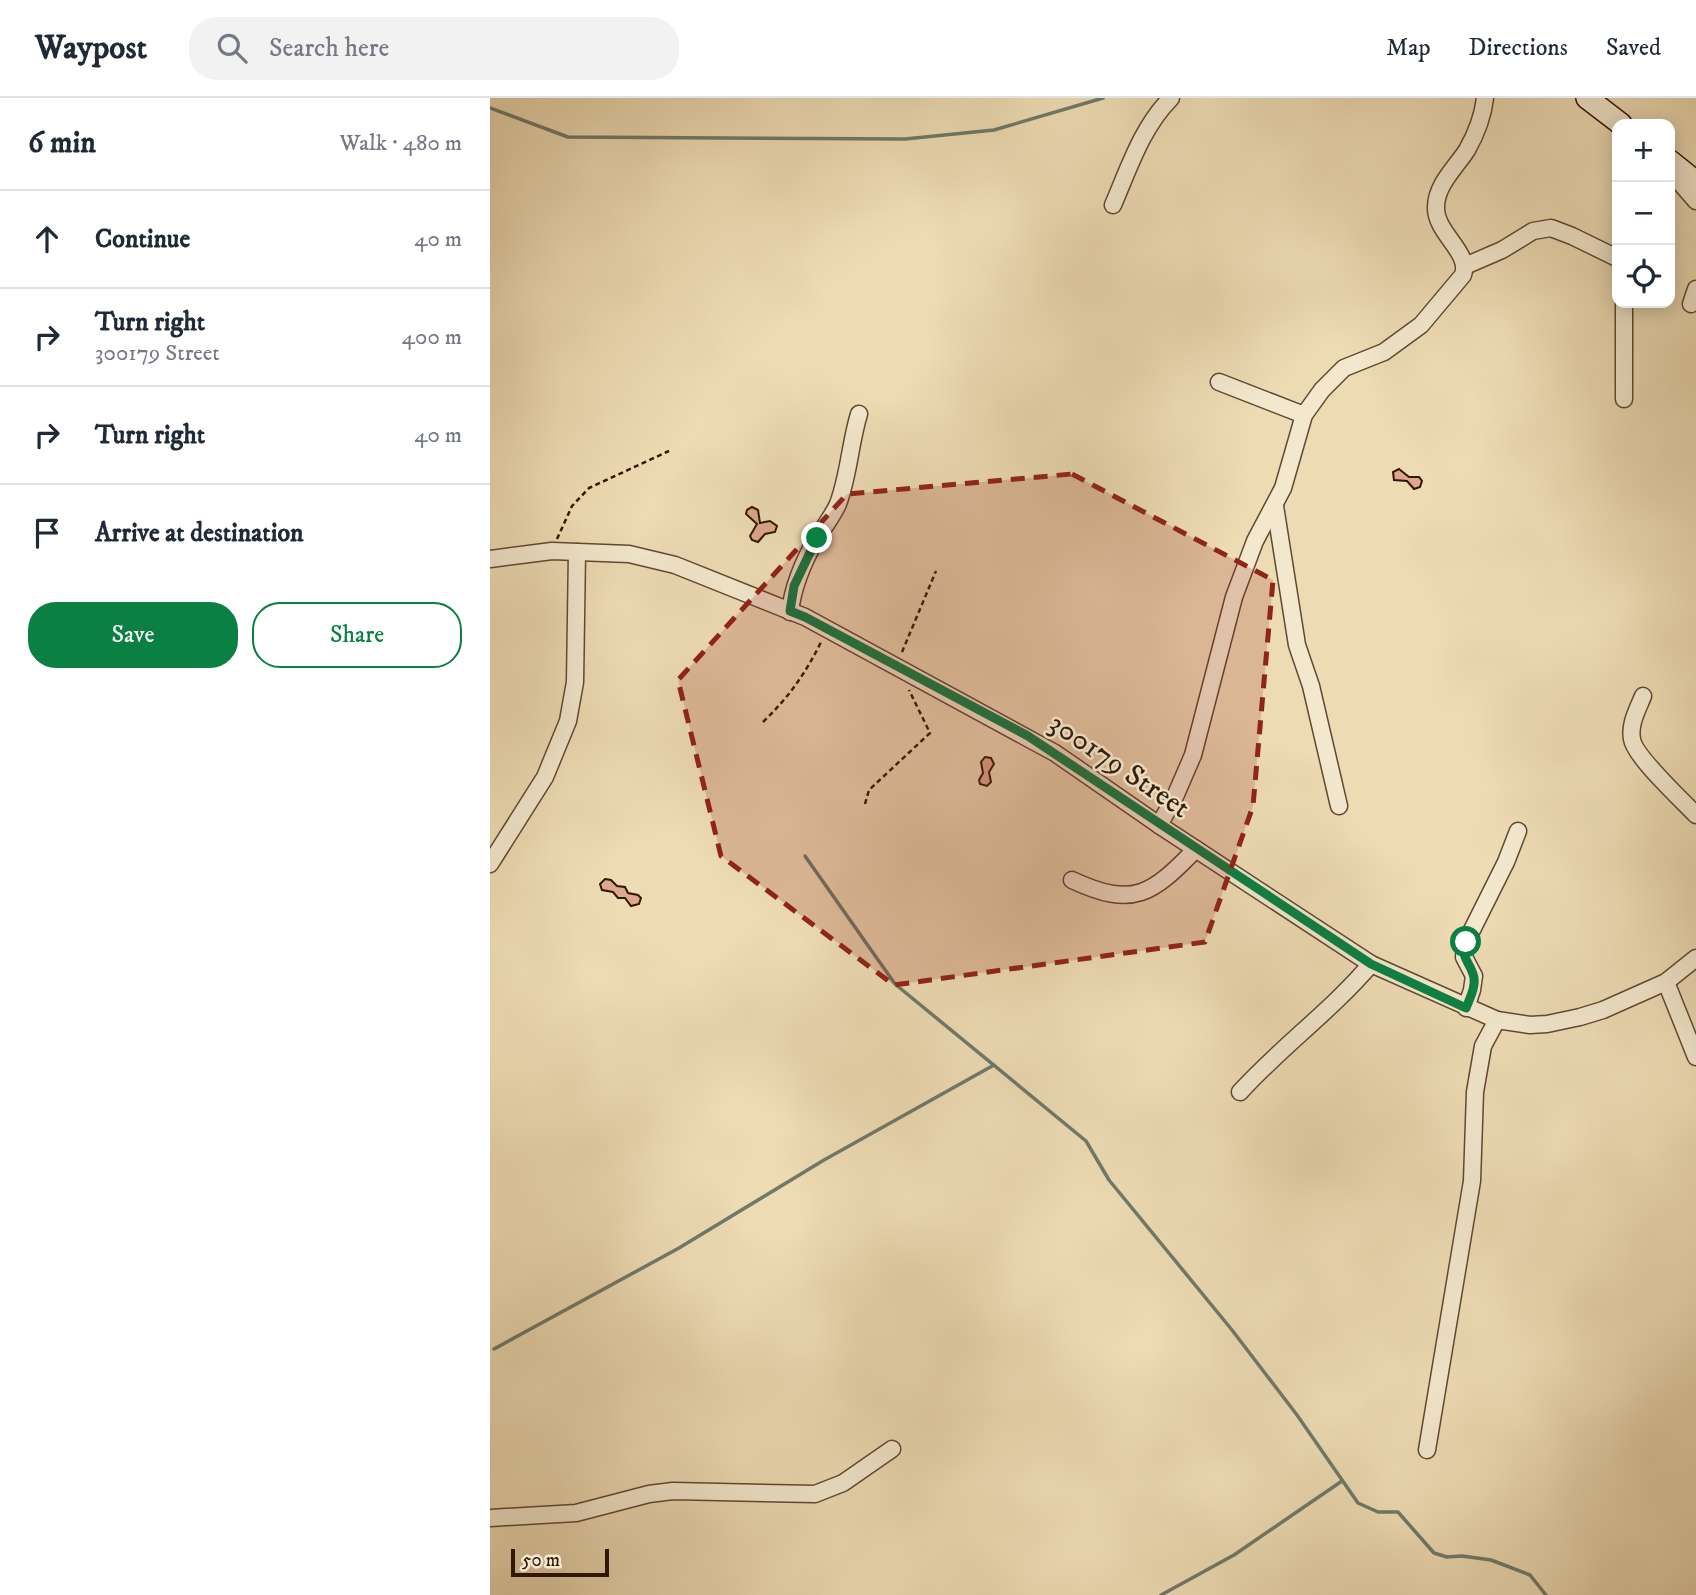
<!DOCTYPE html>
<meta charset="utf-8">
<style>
:root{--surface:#fff;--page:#f2f2f3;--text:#1f2937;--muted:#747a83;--line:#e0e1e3;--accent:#0b8043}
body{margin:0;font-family:"IM FELL DW Pica",serif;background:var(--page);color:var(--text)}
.controls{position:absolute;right:21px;top:21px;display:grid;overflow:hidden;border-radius:14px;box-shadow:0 4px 18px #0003}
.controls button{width:63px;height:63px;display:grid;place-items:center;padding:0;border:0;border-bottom:2px solid var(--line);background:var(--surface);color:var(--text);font:35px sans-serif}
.scale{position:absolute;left:21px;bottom:18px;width:98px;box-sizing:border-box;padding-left:7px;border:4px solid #321707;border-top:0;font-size:19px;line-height:24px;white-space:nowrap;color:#321707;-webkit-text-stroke:5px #f3e8ce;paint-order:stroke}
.stop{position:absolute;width:21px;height:21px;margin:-16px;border:5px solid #0b8043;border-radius:50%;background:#fff}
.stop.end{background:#0b8043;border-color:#fff;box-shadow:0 2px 7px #0008}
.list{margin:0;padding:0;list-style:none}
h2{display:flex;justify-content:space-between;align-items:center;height:91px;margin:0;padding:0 28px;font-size:30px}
h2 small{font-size:23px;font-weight:400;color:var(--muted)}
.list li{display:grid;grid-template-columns:46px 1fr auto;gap:21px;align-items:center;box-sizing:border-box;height:98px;padding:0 28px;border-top:2px solid var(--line)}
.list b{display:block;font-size:26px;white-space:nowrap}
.list p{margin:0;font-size:23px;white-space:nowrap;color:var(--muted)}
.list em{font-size:23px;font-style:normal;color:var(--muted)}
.actions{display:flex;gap:14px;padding:21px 28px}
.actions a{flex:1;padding:16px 0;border:2px solid var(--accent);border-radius:28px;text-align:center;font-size:24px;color:var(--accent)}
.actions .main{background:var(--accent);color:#fff}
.icon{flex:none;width:38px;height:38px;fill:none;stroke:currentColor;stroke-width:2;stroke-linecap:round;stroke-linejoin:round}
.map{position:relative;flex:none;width:1206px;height:1497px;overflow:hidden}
header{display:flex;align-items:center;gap:42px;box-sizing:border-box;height:98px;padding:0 35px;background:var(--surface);border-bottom:2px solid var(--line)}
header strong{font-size:33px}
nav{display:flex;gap:38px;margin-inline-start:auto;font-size:24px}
.search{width:490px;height:63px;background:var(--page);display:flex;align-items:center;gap:18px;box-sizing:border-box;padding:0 24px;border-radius:28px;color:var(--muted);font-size:26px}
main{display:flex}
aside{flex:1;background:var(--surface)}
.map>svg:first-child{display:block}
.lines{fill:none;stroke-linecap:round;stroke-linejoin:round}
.stream{stroke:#70796a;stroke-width:3.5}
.building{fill:#dda88e;stroke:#321707;stroke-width:2}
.minor-casing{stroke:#614832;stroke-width:19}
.secondary-casing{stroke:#321707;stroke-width:24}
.path{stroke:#321707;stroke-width:2.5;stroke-dasharray:5 3.5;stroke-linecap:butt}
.minor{stroke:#f3e8ce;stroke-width:16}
.secondary{stroke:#f3e8ce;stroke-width:21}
.route{stroke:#0b8043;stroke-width:9}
.marked{fill:#8f2418;fill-opacity:0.2;stroke:#8f2418;stroke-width:5;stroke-dasharray:14 9;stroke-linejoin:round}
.labels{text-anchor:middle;stroke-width:5;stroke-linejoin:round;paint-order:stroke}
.street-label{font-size:30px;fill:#321707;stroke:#f3e8ce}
</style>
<header>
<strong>Waypost</strong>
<div class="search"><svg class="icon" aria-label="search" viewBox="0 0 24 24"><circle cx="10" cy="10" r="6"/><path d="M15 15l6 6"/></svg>Search here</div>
<nav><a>Map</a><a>Directions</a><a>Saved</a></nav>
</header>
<main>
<aside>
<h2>6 min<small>Walk · 480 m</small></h2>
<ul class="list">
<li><svg class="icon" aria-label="ahead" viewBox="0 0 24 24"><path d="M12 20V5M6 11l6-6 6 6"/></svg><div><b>Continue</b></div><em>40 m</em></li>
<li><svg class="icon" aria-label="right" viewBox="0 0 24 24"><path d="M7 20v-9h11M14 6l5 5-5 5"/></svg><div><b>Turn right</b><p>300179 Street</p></div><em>400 m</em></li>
<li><svg class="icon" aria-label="right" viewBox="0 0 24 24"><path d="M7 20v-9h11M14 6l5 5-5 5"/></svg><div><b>Turn right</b></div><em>40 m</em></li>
<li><svg class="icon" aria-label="arrive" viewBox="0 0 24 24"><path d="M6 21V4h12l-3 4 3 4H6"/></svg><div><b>Arrive at destination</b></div></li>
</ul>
<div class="actions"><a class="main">Save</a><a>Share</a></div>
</aside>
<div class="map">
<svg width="1206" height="1497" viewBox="0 0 1206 1497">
<rect width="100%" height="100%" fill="#eddbb4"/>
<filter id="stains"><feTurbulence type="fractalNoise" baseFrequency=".00286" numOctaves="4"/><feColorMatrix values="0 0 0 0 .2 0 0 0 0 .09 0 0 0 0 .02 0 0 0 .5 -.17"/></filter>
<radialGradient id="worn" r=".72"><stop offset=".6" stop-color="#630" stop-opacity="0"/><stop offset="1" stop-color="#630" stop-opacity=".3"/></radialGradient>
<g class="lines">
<!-- stream -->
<g class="stream">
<polyline points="0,10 78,39 415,41 504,32 613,0"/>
<polyline points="315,758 405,886 596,1043 619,1082 742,1232 807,1317 868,1405 888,1414 908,1414 944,1455 957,1459 972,1458 1001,1462 1040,1477 1056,1497"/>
<polyline points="4,1251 189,1150 334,1062 504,967"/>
<polyline points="671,1497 744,1457 852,1383"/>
</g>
</g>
<!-- building -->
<g class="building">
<polygon points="909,371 919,379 929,379 932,383 930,389 924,391 917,383 904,382 903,374"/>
<polygon points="262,409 268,412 270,425 280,423 287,428 285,434 275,436 268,444 262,442 260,438 267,426 256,416 257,412"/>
<polygon points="495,659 501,660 504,666 499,674 501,684 497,688 490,686 489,682 493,675 491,664"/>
<polygon points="115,781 121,782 127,788 135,789 138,795 148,797 151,800 149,806 141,808 135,800 128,800 123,794 112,792 110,786"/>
</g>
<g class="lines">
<defs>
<g id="minor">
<polyline points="1180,73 1206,103"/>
<path d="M623,107C639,70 652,29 681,0"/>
<polyline points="975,168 1012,152 1043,133 1061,130 1082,138 1127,160"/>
<polyline points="1134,205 1134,301"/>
<polyline points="1201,206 1206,191"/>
<polyline points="729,284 814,317"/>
<polyline points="785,408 807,547 821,588 849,708"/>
<polyline points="0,461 62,453 139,456 185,467 315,519 565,655 669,727 881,866 1007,922 1040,927 1057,926 1090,919 1113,912 1176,884 1206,860"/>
<path d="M300,514C303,486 314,462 328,438C335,428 343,417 348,406C359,377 360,345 369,316"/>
<path d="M1153,598C1148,611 1139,626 1142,641C1144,658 1192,702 1206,717"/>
<path d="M669,727L684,701L703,657L744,499L765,443L793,390L814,317L832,292L854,270L894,254L931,227L973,177C981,154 945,135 946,109C946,87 966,69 977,52C986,36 993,18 995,0"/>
<polyline points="0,766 55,679 78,623 85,584 87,454"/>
<path d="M582,782C644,811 662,796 706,751"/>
<polyline points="1176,884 1206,959"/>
<polyline points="976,910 982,892 984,878 974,859 976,844 1016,764 1028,733"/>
<path d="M750,994C791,949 841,913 881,866"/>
<polyline points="937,1352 982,1083 985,994 993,948 1007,922"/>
<polyline points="0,1420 86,1415 159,1396 183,1393 325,1396 353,1385 402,1351"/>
</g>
<g id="secondary">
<polyline points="1097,0 1131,26"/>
<polyline points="1180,63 1206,84"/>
</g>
</defs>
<!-- minor casing -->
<use href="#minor" class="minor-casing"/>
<!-- secondary casing -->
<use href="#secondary" class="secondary-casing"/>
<!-- path -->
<g class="path">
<polyline points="67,441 82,408 99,390 179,353"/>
<polyline points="412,554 446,473"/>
<path d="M273,624C298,600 316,575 331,544"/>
<polyline points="375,706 379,692 440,635 419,592"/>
</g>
<!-- minor -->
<use href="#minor" class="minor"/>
<!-- secondary -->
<use href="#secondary" class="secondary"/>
</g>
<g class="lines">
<!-- route -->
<path class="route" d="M327,440L304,488L300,513L315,519L538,638L881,866L976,910C980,900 987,887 983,876C978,861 971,861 976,844"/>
</g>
<!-- marked area -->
<path class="marked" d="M582,376L783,482L763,708L715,844L404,887L231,758L188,582L357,396Z"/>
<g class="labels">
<!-- street labels -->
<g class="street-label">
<text transform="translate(630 667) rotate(34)" y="10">300179 Street</text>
</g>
</g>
<rect width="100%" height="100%" filter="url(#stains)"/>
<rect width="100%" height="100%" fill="url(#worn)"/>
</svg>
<div class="controls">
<button>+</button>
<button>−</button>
<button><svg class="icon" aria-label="locate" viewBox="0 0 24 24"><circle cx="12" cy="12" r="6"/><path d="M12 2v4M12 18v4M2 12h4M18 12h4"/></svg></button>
</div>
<div class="scale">50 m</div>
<div class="stop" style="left:976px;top:844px"></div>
<div class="stop end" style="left:327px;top:440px"></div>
</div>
</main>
